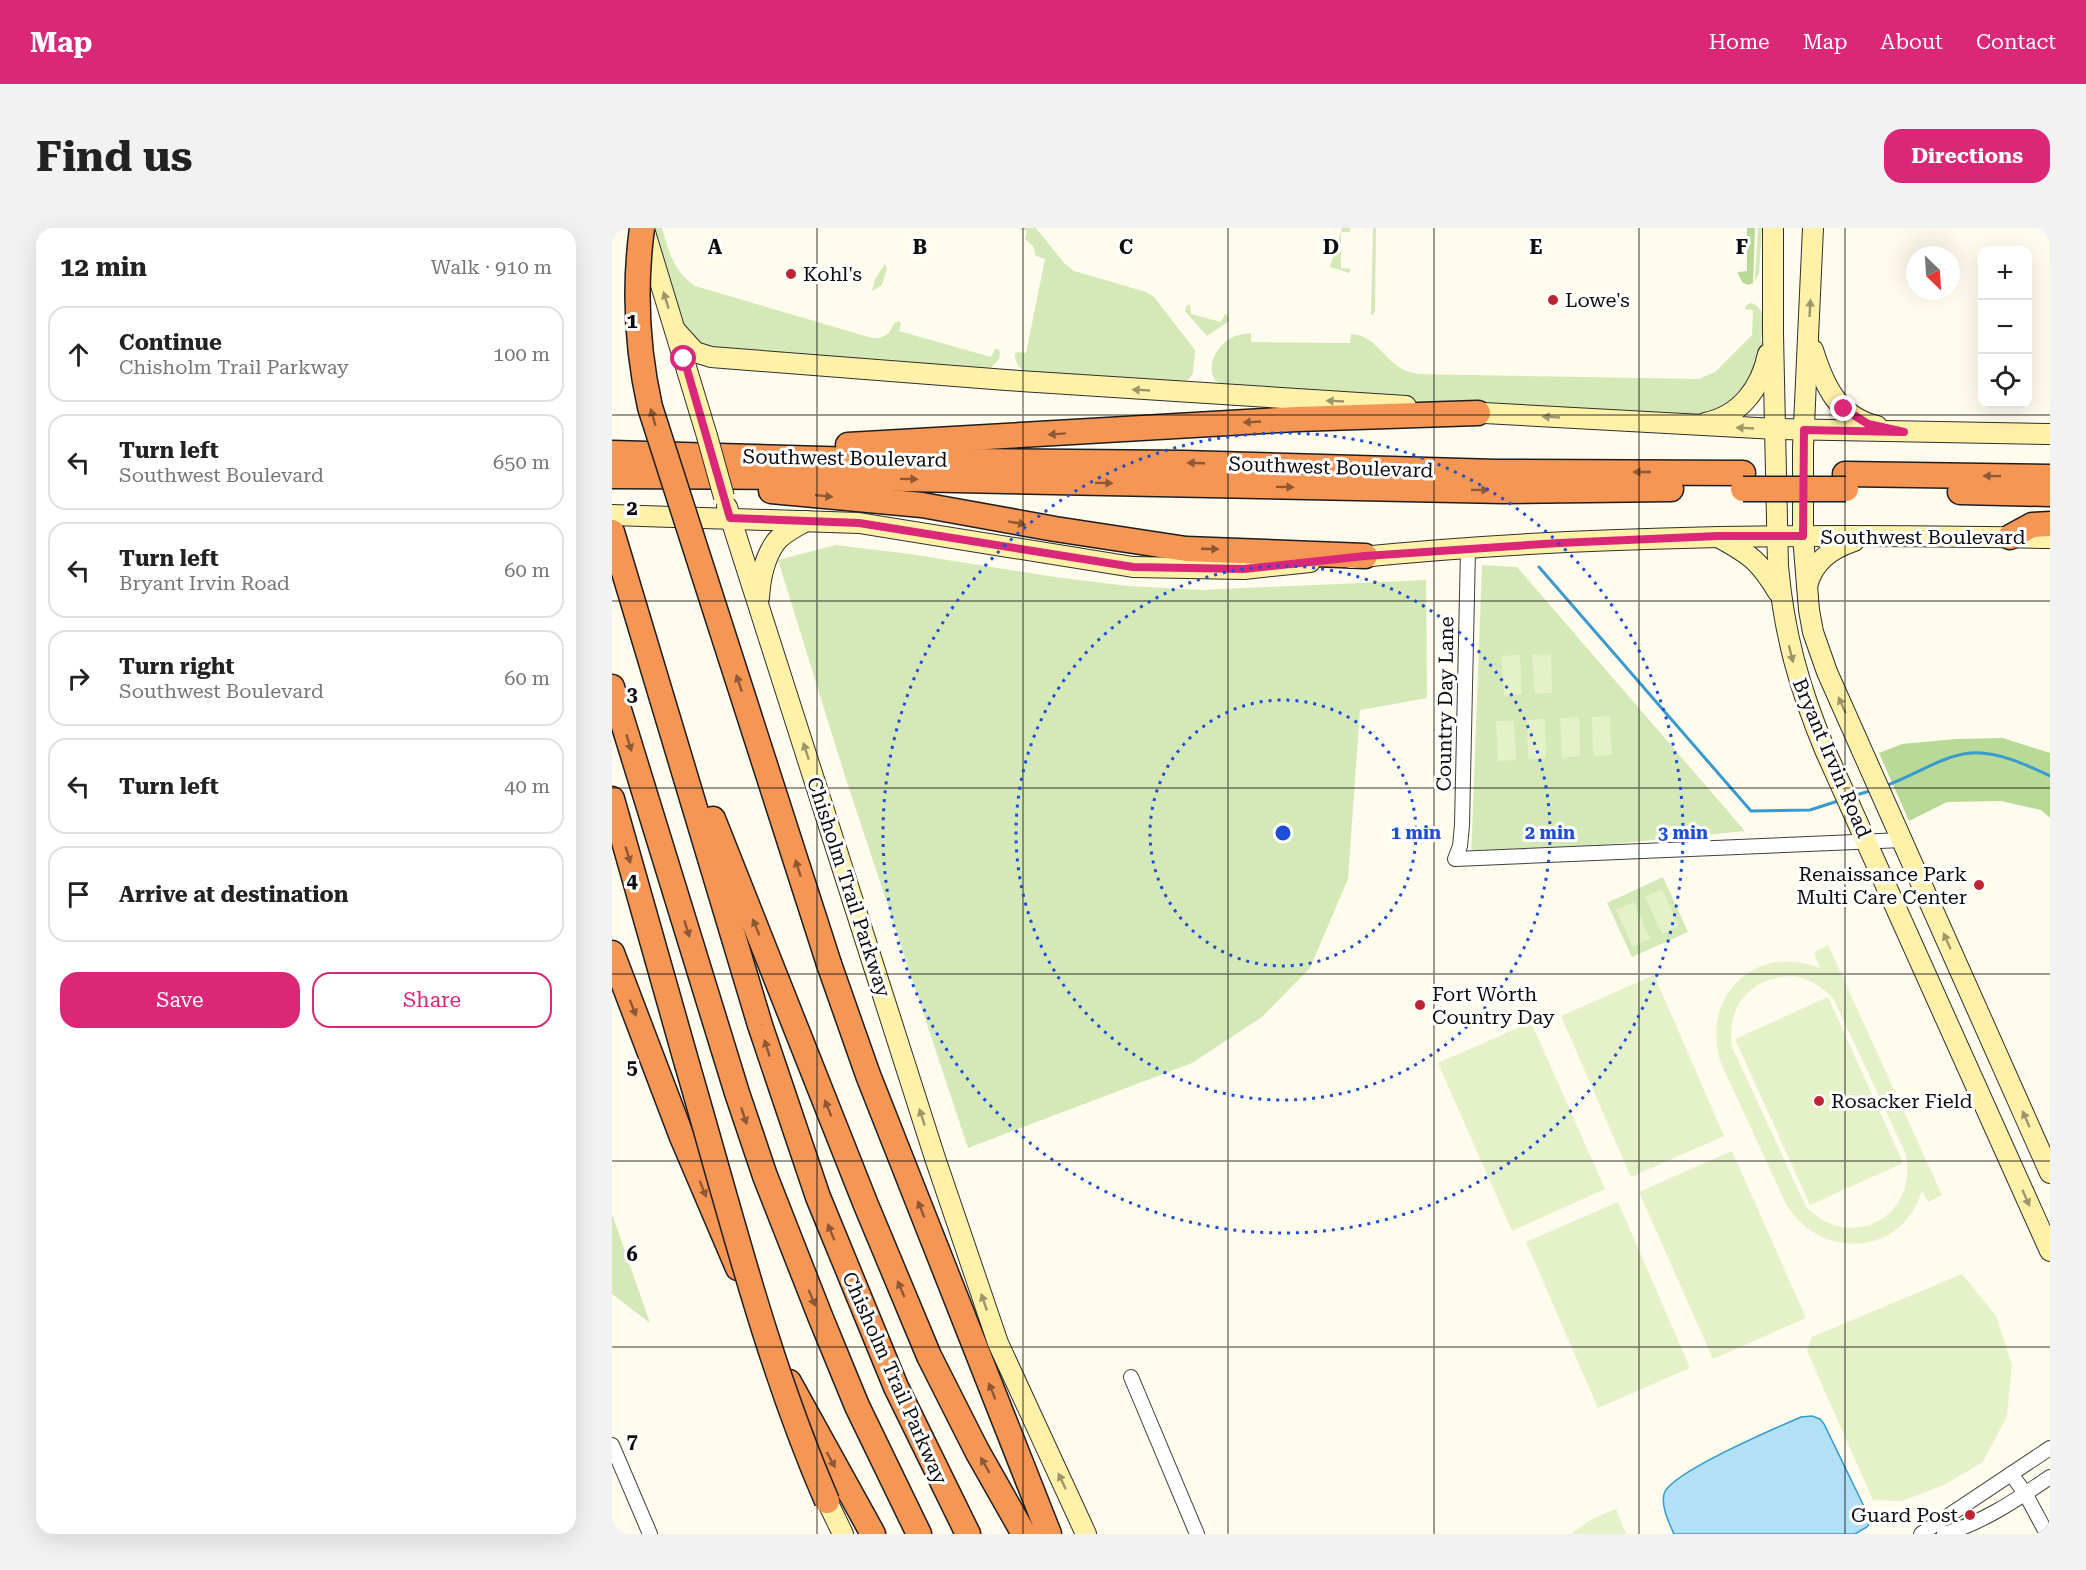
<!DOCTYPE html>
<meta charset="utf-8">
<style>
:root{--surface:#fff;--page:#f2f2f2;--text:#222;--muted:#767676;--line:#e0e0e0;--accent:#db2777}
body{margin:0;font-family:"Roboto Serif",serif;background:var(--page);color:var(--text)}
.controls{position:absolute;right:18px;top:18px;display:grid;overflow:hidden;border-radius:12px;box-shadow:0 6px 24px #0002}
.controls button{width:54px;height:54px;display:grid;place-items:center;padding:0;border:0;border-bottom:2px solid var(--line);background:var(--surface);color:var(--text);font:30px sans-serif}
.compass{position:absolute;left:1294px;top:18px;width:54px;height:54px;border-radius:50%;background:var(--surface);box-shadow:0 6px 24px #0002;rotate:155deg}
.stop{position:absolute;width:18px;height:18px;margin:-14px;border:4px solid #db2777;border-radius:50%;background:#fff}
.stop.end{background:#db2777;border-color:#fff;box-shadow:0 2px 6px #0008}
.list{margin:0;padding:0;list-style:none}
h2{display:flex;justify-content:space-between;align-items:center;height:78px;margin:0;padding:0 24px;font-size:26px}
h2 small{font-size:20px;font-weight:400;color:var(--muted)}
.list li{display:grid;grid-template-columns:39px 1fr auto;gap:18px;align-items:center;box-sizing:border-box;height:96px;margin:0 12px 12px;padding:0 12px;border:2px solid var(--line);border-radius:18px}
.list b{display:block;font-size:22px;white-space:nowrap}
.list p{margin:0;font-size:20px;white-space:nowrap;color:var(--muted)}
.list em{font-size:20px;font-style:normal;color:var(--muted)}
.actions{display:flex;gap:12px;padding:18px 24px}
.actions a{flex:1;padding:14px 0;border:2px solid var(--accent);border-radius:18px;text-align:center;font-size:21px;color:var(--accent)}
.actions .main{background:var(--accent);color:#fff}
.icon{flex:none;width:33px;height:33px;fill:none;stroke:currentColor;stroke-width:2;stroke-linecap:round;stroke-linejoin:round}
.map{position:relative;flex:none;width:1438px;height:1306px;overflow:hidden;border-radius:18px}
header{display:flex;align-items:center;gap:36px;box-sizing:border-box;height:84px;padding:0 30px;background:var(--accent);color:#fff}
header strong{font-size:28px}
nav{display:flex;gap:33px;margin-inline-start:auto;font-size:21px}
.intro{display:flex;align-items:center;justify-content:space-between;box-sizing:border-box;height:144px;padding:0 36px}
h1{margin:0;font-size:42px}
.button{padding:15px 27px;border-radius:18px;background:var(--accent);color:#fff;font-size:21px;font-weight:700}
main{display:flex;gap:36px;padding:0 36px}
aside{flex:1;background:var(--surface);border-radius:18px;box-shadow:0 6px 24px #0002}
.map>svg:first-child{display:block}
.green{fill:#d4e9b7}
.forest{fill:#b8da96}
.pitch{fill:#e5f1c9;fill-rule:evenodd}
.water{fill:#b2e0f7;stroke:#389ace;stroke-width:1.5}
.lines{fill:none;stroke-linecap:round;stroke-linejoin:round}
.stream{stroke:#389ace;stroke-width:3}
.street-casing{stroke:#404040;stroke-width:16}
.secondary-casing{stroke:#2f2f2f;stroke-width:22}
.highway-casing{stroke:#1e1e1e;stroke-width:27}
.street{stroke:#fff;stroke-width:14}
.secondary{stroke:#fff1a8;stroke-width:20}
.highway{stroke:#f59655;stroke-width:24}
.secondary-bridge-casing{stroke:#2f2f2f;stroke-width:22;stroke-linecap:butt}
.highway-bridge-casing{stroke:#1e1e1e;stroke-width:27;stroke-linecap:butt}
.secondary-bridge{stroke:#fff1a8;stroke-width:20}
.highway-bridge{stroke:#f59655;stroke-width:24}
.oneway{fill:#9e966a}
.oneway2{fill:#8d5835}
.route{stroke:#db2777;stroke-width:8}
.grid{fill:none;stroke:#0d0d0d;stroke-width:1.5;stroke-opacity:0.55}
.ring{fill:none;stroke:#1d4ed8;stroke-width:3;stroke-dasharray:3 6}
.poi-dot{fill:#be2434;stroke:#fff;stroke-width:2}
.labels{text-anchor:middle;stroke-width:6;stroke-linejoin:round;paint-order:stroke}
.poi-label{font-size:20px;fill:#0d0d0d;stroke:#fff;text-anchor:start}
.street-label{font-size:20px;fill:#0d0d0d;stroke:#fff}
.grid-label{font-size:20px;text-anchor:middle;font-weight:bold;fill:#0d0d0d;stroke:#fff;stroke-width:6;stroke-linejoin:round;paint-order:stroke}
.centre{fill:#1d4ed8;stroke:#fff;stroke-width:3}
.ring-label{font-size:18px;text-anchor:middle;font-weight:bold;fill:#1d4ed8;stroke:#fff;stroke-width:6;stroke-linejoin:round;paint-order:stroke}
</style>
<header>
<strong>Map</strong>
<nav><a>Home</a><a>Map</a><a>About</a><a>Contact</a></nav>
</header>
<div class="intro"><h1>Find us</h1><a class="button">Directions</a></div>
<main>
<aside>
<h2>12 min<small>Walk · 910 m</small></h2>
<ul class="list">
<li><svg class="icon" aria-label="ahead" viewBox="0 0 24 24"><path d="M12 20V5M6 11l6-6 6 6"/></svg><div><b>Continue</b><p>Chisholm Trail Parkway</p></div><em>100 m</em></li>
<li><svg class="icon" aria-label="left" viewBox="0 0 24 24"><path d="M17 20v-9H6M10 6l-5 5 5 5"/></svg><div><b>Turn left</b><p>Southwest Boulevard</p></div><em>650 m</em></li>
<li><svg class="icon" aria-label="left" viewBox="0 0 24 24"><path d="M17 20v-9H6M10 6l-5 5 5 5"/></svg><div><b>Turn left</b><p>Bryant Irvin Road</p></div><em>60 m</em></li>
<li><svg class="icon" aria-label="right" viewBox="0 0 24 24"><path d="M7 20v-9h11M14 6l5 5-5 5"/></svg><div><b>Turn right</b><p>Southwest Boulevard</p></div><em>60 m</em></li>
<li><svg class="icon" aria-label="left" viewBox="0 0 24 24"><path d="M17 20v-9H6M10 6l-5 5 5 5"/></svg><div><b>Turn left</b></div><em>40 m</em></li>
<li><svg class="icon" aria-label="arrive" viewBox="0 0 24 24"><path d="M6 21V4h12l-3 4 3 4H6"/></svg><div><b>Arrive at destination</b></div></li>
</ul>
<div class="actions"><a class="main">Save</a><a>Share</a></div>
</aside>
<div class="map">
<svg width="1438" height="1306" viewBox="0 0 1438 1306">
<rect width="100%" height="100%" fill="#fffbed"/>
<!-- green -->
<g class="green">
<path d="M41,0H50C58,26 60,41 83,58L260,110C272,111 278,106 282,95L287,93L289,96L287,103L379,129L383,121H386L388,124L387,131L378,141L96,124L72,102Z"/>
<path d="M406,0H424L453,36L462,43L534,64L542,69L583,122L581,145L577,151L566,157L413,144C406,139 403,134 403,125L406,124L414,125L433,31L424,28L421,18L413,11L415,3Z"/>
<polygon points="730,0 738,0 738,4 729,4 729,40 738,41 738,45 718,39"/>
<polygon points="761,0 764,0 763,83 761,87 759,86"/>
<polygon points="1146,0 1150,0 1147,45 1143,53"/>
<polygon points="273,36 275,40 270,57 260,63 263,51"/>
<path d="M1140,75C1158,85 1150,97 1149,112L1151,115L1146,143L1113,181L1080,190L617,161C591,153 597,125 616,112C623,107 631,106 639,105V114L738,115L739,106C762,107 769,127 787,139C792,143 799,144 805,146L1087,151L1103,144L1140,107L1141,82L1133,81L1134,77Z"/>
<polygon points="578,76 579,86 609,94 613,86 616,88 617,93 595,108 573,83 574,79"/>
<polygon points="224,317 298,326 443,349 516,358 589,362 814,352 815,470 748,482 736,651 698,740 650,789 580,835 356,920 232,545 166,332"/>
<polygon points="870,337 905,339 1133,603 859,630"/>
<polygon points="1051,649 1076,704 1020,729 995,675"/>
<polygon points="0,986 38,1095 0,1066"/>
</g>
<!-- forest -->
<g class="forest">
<polygon points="1135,0 1143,0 1141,55 1137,57 1131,55 1126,46 1126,44 1135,43"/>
<polygon points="1391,510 1438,525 1438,590 1429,582 1389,573 1335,574 1297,593 1267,525 1290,516 1344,511"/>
</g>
<!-- pitch -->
<g class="pitch">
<polygon points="939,426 940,465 923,466 920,427"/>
<polygon points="908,427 910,466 892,468 890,428"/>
<polygon points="997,488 1000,527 981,528 980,489"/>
<polygon points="967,489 968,528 950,530 948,490"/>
<polygon points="933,491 934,530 916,531 915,492"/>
<polygon points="884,493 902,493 904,532 886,533"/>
<polygon points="1050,661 1067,698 1050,706 1033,669"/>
<polygon points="1022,674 1038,711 1021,719 1004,682"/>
<path d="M1216,717L1330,967L1316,974L1310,962C1291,1028 1211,1033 1175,978L1109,835C1087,769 1144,714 1208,740L1202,724ZM1180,748C1198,751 1210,758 1222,772L1293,924C1309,987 1240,1026 1194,979L1120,819C1114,778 1139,749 1180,748Z"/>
<polygon points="1042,747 1112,908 1019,949 949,788"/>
<polygon points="1216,769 1291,935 1198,977 1123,811"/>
<polygon points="919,794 993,961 900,1003 826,835"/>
<polygon points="1120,923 1194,1090 1101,1131 1027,964"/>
<polygon points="1006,974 1078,1140 986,1180 914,1014"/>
<polygon points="1350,1046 1384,1088 1400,1137 1395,1188 1371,1234 1332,1257 1290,1273 1261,1272 1195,1123 1200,1109"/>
<path d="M1004,1281L1014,1306H959C973,1294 987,1287 1004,1281Z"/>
</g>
<!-- water -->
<path class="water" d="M1200,1188L1208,1191L1212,1196L1259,1293L1255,1299L1243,1306H1062C1057,1295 1049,1279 1052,1266C1057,1245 1166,1199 1189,1189Z"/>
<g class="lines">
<!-- stream -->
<g class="stream">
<polyline points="927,339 1139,583 1198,582 1226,573"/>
<path d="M1273,558C1300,549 1331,527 1359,525C1385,523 1415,537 1438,548"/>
<polyline points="1241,568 1261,562"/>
</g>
<defs>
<g id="street">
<polyline points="856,321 850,597 848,618 843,631 1291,612"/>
<polyline points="519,1149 585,1306"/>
<polyline points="0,1217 38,1306"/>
<polyline points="1399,1246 1413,1265 1435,1306"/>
<polyline points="1309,1306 1438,1220"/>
<path d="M1332,1306C1372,1294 1404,1272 1438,1249"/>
</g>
<g id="secondary">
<path d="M1161,0V106L1166,338C1172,406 1187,459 1213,522L1438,1023"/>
<polyline points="1201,0 1191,219 1191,308 1197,382 1201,404 1215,444 1438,945"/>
<polyline points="32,1 95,208"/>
<polyline points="63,102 83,124 99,129 394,152 794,178"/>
<path d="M1201,122C1212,157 1226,189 1265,198"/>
<polyline points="853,184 1164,201 1438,206"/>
<path d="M1093,195C1128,188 1149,160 1156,126"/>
<polyline points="115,279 323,930 386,1115 474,1306"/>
<polyline points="0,287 247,295 521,339 632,341 698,334"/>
<path d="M1108,310C1139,327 1148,334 1166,364"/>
<path d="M739,330C971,306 1205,306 1438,310"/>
<path d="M1195,358C1201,334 1218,321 1242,313"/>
<path d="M147,370C148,352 152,331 163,315C170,305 184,299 194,293"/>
<polyline points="215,1273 231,1306"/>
</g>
<g id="highway">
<polyline points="236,217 685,191 866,185"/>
<polyline points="0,225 247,232 572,235 884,244 1131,245"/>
<polyline points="1233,246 1438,249"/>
<polyline points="0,248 196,249 892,263 1059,261"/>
<polyline points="159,263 310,277 443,301 574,321 753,328"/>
<polyline points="1348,264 1438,266"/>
<polyline points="0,304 148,797 206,969 284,1159 356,1306"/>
<polyline points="1398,309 1420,297 1438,296"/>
<polyline points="0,459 125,865 153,948 208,1088 245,1178 307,1306"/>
<polyline points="0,571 75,836"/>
<polyline points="101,591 254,977 317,1128 365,1223 412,1306"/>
<polyline points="0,725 70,909 126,1040"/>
<polyline points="217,736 256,847 437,1306"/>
<polyline points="177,1154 261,1306"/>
</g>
</defs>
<!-- street casing -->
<use href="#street" class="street-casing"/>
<!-- secondary casing -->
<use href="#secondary" class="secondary-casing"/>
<!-- highway casing -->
<use href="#highway" class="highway-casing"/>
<!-- street -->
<use href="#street" class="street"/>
<!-- secondary -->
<use href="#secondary" class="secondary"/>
<!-- highway -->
<use href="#highway" class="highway"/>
<defs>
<polyline id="secondary-bridge" points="95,208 112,269"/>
<g id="highway-bridge">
<path d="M30,0C22,60 25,121 38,179L217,736"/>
<polyline points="1131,261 1234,261"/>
<path d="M75,836C118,983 154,1132 215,1273"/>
</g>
</defs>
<!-- secondary-bridge casing -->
<use href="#secondary-bridge" class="secondary-bridge-casing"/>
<!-- highway-bridge casing -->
<use href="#highway-bridge" class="highway-bridge-casing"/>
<!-- secondary-bridge -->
<use href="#secondary-bridge" class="secondary-bridge"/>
<!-- highway-bridge -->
<use href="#highway-bridge" class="highway-bridge"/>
</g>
<!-- one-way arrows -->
<defs><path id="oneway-solid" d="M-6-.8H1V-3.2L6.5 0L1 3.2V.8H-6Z" transform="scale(1.5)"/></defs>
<g class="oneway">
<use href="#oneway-solid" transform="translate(54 72) rotate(-107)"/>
<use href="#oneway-solid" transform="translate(1198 80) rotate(-87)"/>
<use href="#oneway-solid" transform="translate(529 162) rotate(-177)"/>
<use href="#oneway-solid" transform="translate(723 173) rotate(-177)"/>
<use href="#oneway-solid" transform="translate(939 189) rotate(-177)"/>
<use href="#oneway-solid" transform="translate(1133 200) rotate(-177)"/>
<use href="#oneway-solid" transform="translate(1179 426) rotate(76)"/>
<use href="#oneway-solid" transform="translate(1230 477) rotate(-114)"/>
<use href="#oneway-solid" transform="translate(194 523) rotate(-108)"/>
<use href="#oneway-solid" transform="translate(1335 713) rotate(-114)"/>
<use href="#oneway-solid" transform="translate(310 889) rotate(-108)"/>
<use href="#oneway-solid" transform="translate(1414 891) rotate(-114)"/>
<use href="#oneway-solid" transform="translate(1414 970) rotate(66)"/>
<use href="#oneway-solid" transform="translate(372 1074) rotate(-109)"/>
<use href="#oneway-solid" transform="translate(450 1253) rotate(-115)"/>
</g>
<g class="oneway2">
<use href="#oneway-solid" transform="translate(41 189) rotate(-106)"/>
<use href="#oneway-solid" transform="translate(640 194) rotate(177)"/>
<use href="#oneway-solid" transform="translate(445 206) rotate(176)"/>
<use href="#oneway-solid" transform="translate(584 235) rotate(-178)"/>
<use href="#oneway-solid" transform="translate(1030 244) rotate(-180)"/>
<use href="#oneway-solid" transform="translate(1380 248) rotate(-179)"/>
<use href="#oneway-solid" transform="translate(297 251) rotate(1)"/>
<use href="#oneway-solid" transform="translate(492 255) rotate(1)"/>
<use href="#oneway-solid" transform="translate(673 259) rotate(1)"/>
<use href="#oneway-solid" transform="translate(868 262) rotate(1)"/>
<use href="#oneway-solid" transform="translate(212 268) rotate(6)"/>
<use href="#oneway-solid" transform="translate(405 295) rotate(10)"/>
<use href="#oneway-solid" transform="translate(598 321) rotate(2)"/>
<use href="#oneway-solid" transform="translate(127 455) rotate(-108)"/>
<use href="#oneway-solid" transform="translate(17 515) rotate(73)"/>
<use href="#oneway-solid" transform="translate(16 627) rotate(74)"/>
<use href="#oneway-solid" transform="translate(186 640) rotate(-108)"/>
<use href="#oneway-solid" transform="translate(144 699) rotate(-112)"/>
<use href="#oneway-solid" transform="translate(75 701) rotate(73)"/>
<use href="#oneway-solid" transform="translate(21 780) rotate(69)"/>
<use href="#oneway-solid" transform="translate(155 820) rotate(-108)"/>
<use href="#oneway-solid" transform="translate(216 880) rotate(-112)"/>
<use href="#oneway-solid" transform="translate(132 888) rotate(72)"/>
<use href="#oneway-solid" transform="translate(91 961) rotate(68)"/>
<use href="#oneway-solid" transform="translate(309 981) rotate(-111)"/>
<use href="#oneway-solid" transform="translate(219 1004) rotate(-112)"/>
<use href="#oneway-solid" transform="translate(289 1061) rotate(-113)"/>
<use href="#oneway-solid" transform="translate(200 1070) rotate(68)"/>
<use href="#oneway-solid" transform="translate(380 1163) rotate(-112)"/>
<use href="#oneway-solid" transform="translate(219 1232) rotate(62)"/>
<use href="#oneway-solid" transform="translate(373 1237) rotate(-120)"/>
</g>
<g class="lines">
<!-- route -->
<polyline class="route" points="72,131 118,290 247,295 521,339 632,341 753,328 947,315 1106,308 1191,308 1192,202 1292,204 1256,196 1232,181"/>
</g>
<!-- grid -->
<path class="grid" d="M205,0V1306M411,0V1306M616,0V1306M822,0V1306M1027,0V1306M1233,0V1306M0,187H1438M0,373H1438M0,560H1438M0,746H1438M0,933H1438M0,1119H1438"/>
<!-- distance rings -->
<g class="ring">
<circle cx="671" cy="605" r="133"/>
<circle cx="671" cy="605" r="267"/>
<circle cx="671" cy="605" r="400"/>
</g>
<!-- markers -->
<g class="poi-dot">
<circle cx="179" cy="46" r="6"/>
<circle cx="941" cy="72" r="6"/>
<circle cx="1367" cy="657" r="6"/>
<circle cx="808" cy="777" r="6"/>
<circle cx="1207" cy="873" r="6"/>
<circle cx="1358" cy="1287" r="6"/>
</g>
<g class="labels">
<!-- poi labels -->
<g class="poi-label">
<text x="191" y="53">Kohl's</text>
<text x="953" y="79">Lowe's</text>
<text x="1355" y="653" text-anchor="end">Renaissance Park<tspan x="1355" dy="23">Multi Care Center</tspan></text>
<text x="820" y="773">Fort Worth<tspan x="820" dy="23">Country Day</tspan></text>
<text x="1219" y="880">Rosacker Field</text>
<text x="1346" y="1294" text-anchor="end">Guard Post</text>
</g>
<!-- street labels -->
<g class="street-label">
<text transform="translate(233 230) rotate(1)" y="7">Southwest Boulevard</text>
<text transform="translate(719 239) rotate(2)" y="7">Southwest Boulevard</text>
<text x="1311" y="316">Southwest Boulevard</text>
<text transform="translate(833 476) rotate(-89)" y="7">Country Day Lane</text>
<text transform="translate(1220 530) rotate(67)" y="7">Bryant Irvin Road</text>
<text transform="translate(237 659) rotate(72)" y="7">Chisholm Trail Parkway</text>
<text transform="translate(283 1150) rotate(66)" y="7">Chisholm Trail Parkway</text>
</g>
</g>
<g class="grid-label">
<text x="103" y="26">A</text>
<text x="308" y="26">B</text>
<text x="514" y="26">C</text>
<text x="719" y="26">D</text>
<text x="924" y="26">E</text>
<text x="1130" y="26">F</text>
<text x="20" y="100">1</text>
<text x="20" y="287">2</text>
<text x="20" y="473">3</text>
<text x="20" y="660">4</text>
<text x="20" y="846">5</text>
<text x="20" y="1033">6</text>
<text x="20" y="1220">7</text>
</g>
<circle cx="671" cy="605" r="9" class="centre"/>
<g class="ring-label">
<text x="804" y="611">1 min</text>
<text x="938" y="611">2 min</text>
<text x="1071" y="611">3 min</text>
</g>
</svg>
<div class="controls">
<button>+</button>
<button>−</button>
<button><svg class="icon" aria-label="locate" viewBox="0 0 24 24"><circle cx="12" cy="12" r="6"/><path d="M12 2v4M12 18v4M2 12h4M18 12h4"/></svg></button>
</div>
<svg class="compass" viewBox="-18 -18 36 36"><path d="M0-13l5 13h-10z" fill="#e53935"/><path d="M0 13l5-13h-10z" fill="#767676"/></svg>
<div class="stop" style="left:72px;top:131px"></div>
<div class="stop end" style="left:1232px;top:181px"></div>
</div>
</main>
